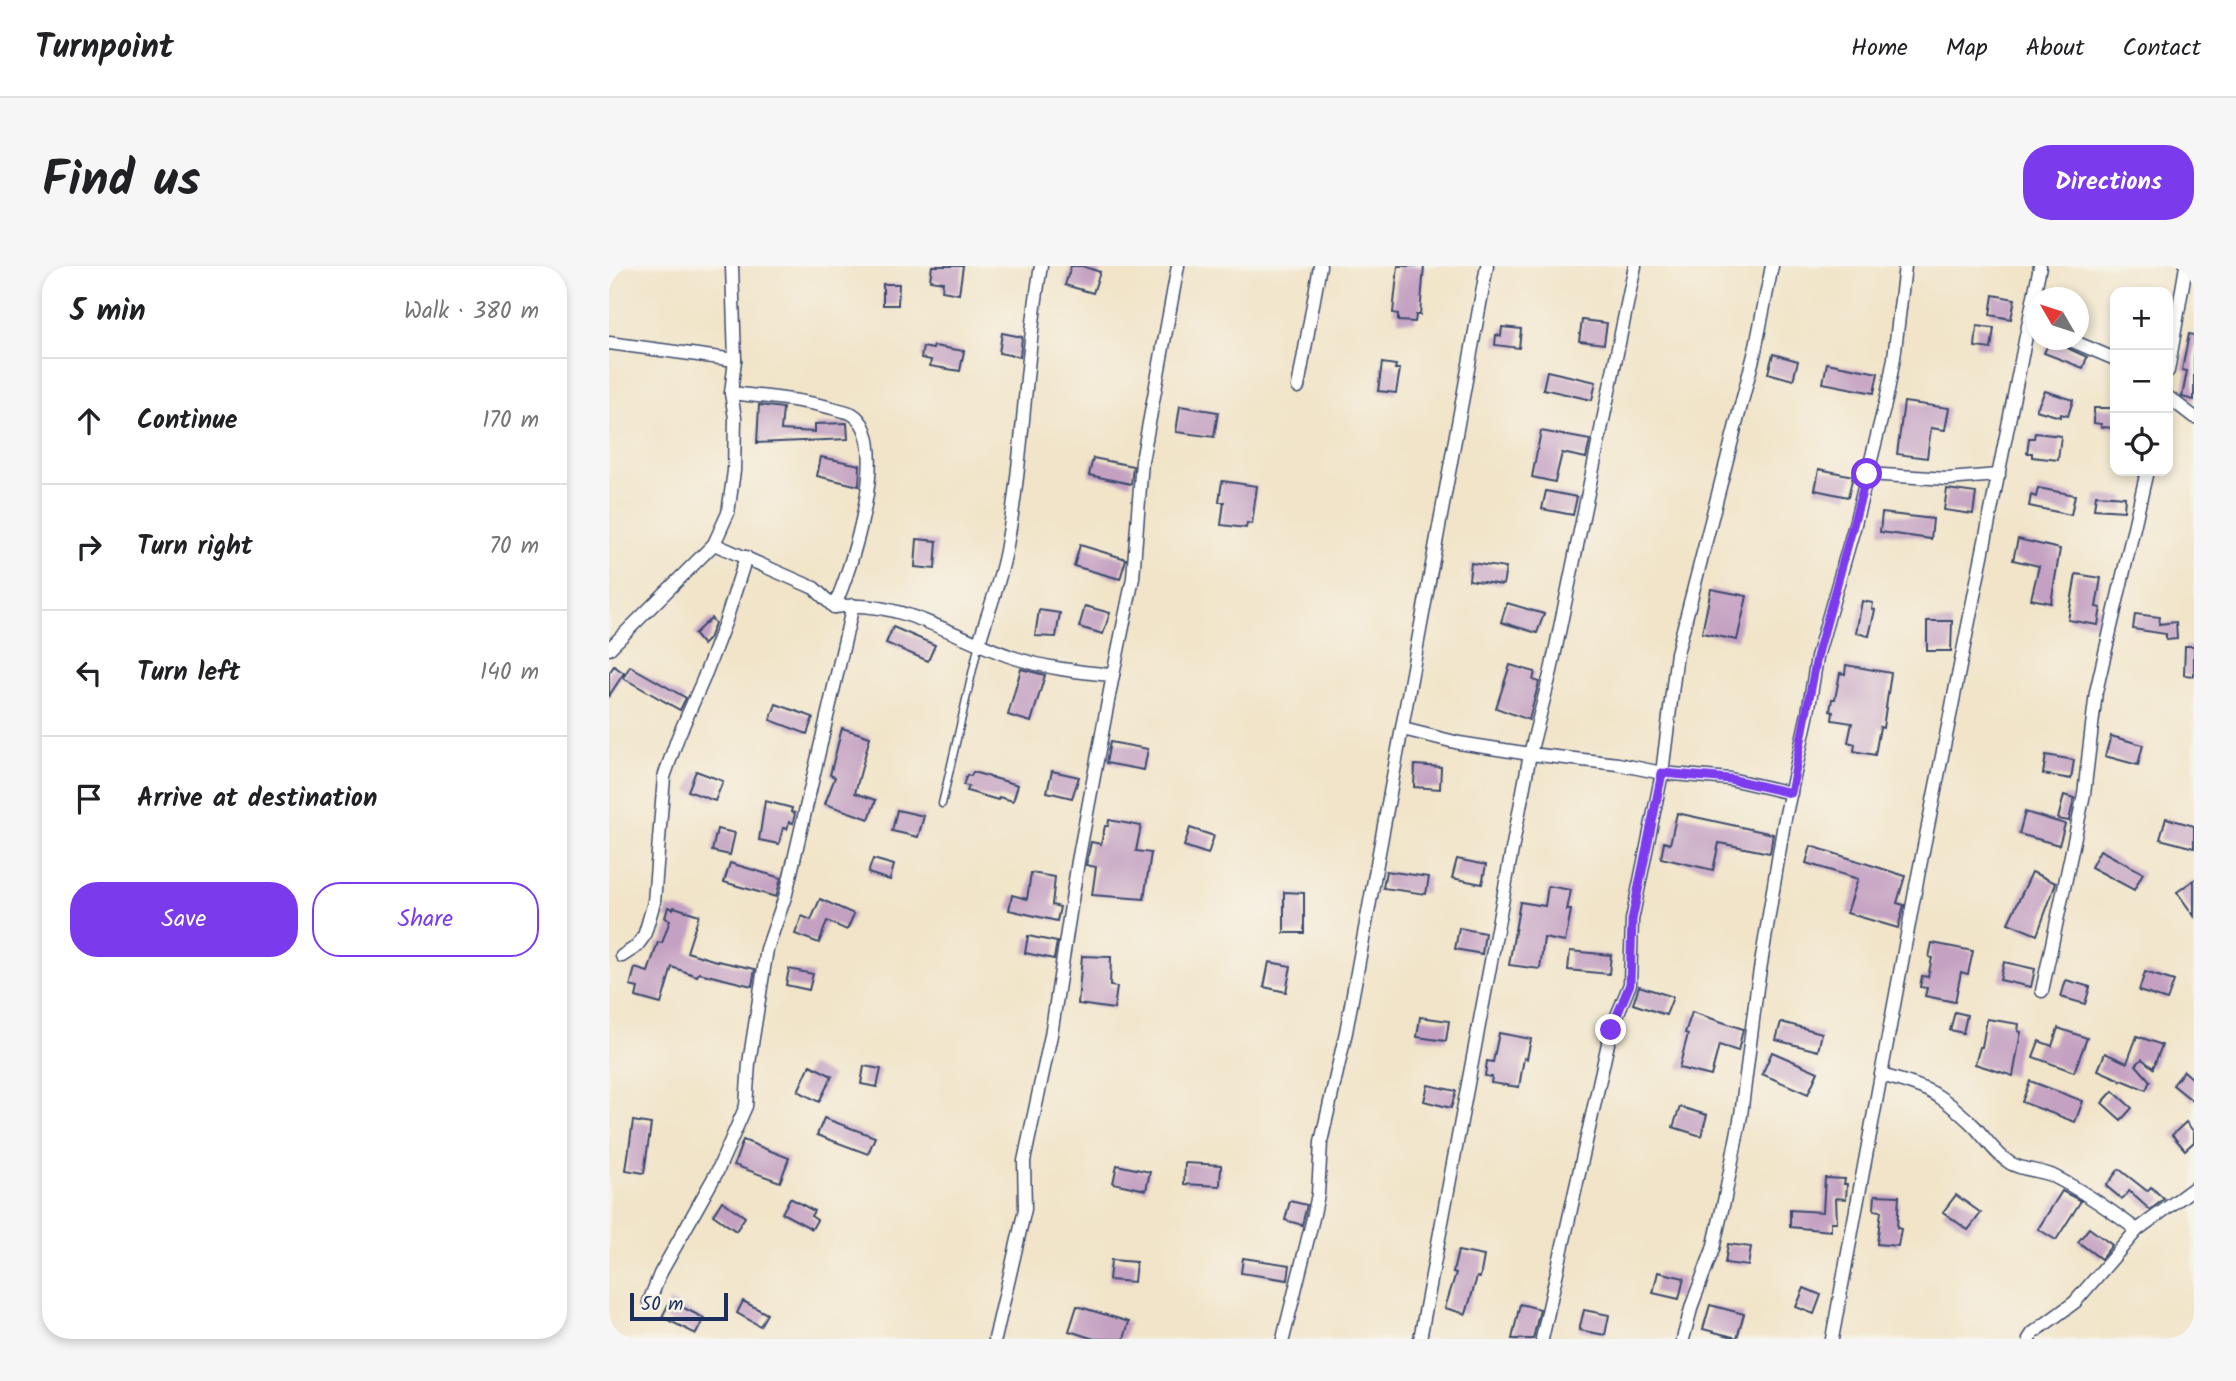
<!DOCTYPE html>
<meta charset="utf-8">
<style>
:root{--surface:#fff;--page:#f6f6f6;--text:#202124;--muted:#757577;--line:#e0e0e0;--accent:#7c3aed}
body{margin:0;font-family:Kalam,sans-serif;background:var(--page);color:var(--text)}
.controls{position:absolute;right:21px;top:21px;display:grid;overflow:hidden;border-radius:14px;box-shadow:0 4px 10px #0003}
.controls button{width:63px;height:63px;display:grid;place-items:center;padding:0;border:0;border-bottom:2px solid var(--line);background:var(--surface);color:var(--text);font:35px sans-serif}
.compass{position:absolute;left:1417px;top:21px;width:63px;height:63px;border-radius:50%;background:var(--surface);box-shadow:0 4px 10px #0003;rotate:309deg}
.scale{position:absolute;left:21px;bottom:18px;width:98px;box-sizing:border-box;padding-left:7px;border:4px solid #1b2f5e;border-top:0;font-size:19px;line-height:24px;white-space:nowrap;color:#1b2f5e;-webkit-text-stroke:5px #f7f3e8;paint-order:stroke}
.stop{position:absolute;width:21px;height:21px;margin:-16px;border:5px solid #7c3aed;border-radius:50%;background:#fff}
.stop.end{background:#7c3aed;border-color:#fff;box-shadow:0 2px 7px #0008}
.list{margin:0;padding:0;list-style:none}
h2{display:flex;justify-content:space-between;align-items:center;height:91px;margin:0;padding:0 28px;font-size:30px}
h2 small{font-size:23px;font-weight:400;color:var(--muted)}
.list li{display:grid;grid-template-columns:46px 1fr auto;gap:21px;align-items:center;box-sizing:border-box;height:126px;padding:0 28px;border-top:2px solid var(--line)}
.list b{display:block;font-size:26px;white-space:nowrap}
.list em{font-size:23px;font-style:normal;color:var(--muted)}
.actions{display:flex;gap:14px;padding:21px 28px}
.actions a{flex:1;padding:16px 0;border:2px solid var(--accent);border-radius:28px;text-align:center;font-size:24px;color:var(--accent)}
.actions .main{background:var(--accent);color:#fff}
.icon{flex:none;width:38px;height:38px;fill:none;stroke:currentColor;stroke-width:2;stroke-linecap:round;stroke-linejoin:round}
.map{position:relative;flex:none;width:1585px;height:1073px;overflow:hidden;border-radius:28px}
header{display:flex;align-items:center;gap:42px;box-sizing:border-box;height:98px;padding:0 35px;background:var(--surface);border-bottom:2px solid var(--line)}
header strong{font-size:33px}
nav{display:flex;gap:38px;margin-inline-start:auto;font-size:24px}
.intro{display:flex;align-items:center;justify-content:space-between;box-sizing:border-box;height:168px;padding:0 42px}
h1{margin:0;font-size:49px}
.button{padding:18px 32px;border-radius:28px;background:var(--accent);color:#fff;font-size:24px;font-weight:700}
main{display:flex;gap:42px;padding:0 42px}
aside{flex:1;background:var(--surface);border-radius:28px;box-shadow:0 4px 10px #0003}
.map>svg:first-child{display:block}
.building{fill:#c4a1c2}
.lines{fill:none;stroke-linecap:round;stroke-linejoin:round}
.lane-casing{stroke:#3b4a6e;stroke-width:9}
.street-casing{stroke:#3b4a6e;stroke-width:15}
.lane{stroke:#fff;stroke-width:6}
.street{stroke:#fff;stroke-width:12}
.route{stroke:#7c3aed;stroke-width:9}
</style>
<header>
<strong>Turnpoint</strong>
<nav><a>Home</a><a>Map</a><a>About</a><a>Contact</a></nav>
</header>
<div class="intro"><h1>Find us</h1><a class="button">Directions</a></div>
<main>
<aside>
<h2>5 min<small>Walk · 380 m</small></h2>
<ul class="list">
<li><svg class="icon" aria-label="ahead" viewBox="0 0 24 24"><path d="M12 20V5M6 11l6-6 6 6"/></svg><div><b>Continue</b></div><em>170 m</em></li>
<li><svg class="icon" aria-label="right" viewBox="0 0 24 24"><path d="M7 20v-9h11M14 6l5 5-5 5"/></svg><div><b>Turn right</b></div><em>70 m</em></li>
<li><svg class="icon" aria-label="left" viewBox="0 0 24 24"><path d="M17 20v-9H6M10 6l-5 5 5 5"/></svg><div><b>Turn left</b></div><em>140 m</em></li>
<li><svg class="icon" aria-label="arrive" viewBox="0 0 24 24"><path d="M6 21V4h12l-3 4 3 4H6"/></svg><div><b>Arrive at destination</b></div></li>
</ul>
<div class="actions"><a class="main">Save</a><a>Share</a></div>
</aside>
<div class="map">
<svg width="1585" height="1073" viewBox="0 0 1585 1073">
<rect width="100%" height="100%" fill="#f7f3e8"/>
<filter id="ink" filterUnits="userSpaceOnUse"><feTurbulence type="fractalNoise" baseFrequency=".0143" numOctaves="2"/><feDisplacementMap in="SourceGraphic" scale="14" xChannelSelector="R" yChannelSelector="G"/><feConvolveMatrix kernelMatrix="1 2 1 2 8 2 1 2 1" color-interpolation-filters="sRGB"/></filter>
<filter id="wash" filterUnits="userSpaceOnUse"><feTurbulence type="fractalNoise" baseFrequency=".00686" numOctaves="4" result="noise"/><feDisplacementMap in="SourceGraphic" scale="28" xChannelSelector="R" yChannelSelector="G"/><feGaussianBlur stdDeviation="1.57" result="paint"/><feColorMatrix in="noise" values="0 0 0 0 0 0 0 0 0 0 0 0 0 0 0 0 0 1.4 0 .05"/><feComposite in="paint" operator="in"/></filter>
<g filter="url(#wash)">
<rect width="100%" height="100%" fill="#f1e4c8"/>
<g id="blocks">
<!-- building -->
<g class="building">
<polygon points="323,0 354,0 350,28 333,25 334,16 321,14"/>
<polygon points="462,0 473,0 491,6 484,27 456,19"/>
<polygon points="789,0 815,0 811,49 807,49 806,56 789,55 789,48 784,47"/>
<polygon points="274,18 290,18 289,39 274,39"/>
<polygon points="1384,29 1406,33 1402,53 1381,49"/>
<polygon points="973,54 998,57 995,78 970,75"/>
<polygon points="1368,60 1385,62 1382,83 1366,81"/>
<polygon points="893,61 912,63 910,82 886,79 887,69 892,70"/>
<polygon points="393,67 413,71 411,91 390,87"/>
<polygon points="1580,68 1585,69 1585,134 1573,131 1578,105 1573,104"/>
<polygon points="1441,74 1453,76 1458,82 1478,91 1474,102 1435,87"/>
<polygon points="325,80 355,85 351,105 321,100 322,94 312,92 314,81 324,83"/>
<polygon points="1164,88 1189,95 1184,114 1159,107"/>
<polygon points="773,97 787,99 786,103 791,103 787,127 769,125"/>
<polygon points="1218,97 1269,107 1265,127 1214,117"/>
<polygon points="938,105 987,116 983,134 934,123"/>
<polygon points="1436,125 1464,134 1459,150 1452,148 1451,151 1427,144"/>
<polygon points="1295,136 1340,142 1336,164 1322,162 1318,192 1288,188"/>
<polygon points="150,139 174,142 172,164 206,166 206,158 238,157 239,173 148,177"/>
<polygon points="571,140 609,146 605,171 567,166"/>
<polygon points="1485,142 1506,142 1506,162 1492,161 1492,158 1485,157"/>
<polygon points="932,165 981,174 977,192 953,187 946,216 923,211"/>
<polygon points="1426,167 1452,170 1449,194 1423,191 1423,187 1418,187 1420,172 1425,172"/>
<polygon points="212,191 251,199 250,220 208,210"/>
<polygon points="484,192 524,200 522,218 480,209"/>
<polygon points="1210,203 1244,210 1239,231 1206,224"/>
<polygon points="613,215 648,220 643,258 638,257 637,262 612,259 615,236 610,236"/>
<polygon points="1429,222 1466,229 1462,249 1420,240 1422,229 1427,231"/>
<polygon points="1338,223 1367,227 1364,248 1335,244"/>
<polygon points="937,225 968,231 964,249 933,243"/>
<polygon points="1487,229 1516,231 1515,245 1485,243"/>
<polygon points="1273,247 1324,253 1322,273 1271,266"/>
<polygon points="308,273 328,275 326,303 306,301"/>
<polygon points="1409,273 1451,283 1442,337 1422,333 1430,300 1404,294"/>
<polygon points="471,279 517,293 511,313 465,300"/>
<polygon points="862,297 897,302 894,319 860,314"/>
<polygon points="1467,308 1492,312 1487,341 1492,342 1489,359 1459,354"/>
<polygon points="1102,323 1138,330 1128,374 1093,367"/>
<polygon points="1253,335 1264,337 1263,343 1266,344 1260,370 1247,367"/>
<polygon points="898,337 935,348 928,367 892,356"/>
<polygon points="476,340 501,347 494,368 470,361"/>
<polygon points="430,344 451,347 447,371 426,370"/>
<polygon points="1526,348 1551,351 1550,358 1567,356 1568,373 1557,374 1557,368 1524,363"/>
<polygon points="102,352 106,357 100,373 94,379 85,368"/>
<polygon points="1318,355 1343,355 1342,385 1318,385"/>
<polygon points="284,361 326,379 319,395 277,377"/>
<polygon points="1576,380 1585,380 1585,410 1575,409"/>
<polygon points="901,399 926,406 924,414 930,416 920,454 887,442"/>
<polygon points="1237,399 1282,407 1274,462 1271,461 1266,489 1245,485 1246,478 1239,476 1243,457 1223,454 1224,446 1221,445 1223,433 1226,433 1231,407 1236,408"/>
<polygon points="5,400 15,407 0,430 0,407"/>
<polygon points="21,400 77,432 71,444 14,412"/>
<polygon points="412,403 436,409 422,456 399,449"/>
<polygon points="167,438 204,451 198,468 161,454"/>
<polygon points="233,462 261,471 246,527 267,534 260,553 216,538 226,511 221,509"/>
<polygon points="1502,470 1534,479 1529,499 1496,490"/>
<polygon points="501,476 539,483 535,504 497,497"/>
<polygon points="1437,489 1465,494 1462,513 1434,508"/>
<polygon points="806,499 832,501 831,523 805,521"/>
<polygon points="87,505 114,515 106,535 79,525"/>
<polygon points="443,505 470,511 463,532 438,526"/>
<polygon points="364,506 409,519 404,535 390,531 389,534 358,525 360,520 354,519 358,509 362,510"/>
<polygon points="1455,529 1465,532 1460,555 1449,553"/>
<polygon points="156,535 183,542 182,546 186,547 184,557 180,556 178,563 174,562 170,578 150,574"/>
<polygon points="288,544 315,550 309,571 283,565"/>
<polygon points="1416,546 1456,558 1450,579 1410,568"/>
<polygon points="1068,547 1164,568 1161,587 1110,577 1104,604 1052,592 1055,576 1061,578"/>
<polygon points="1557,552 1585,560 1585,582 1551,573"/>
<polygon points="500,554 532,560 527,585 542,587 535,633 483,629 487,601 477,599 482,576 492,578 496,560 499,560"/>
<polygon points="581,562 605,570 599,588 575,580"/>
<polygon points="108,563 126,567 121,589 103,585"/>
<polygon points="1202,580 1296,610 1288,637 1295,639 1289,662 1238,647 1249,613 1197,597"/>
<polygon points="1491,584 1534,607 1525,624 1482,601"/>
<polygon points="264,593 285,599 281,614 259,607"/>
<polygon points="848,593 877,599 873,618 843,612"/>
<polygon points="121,597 172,612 167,631 115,616"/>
<polygon points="777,605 820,611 817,628 774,622"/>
<polygon points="1423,606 1447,617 1428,669 1399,657"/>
<polygon points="422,607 446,611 443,639 451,641 448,655 400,644 403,629 418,633"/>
<polygon points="1585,614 1585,650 1568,626"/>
<polygon points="939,620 962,624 958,644 962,644 956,676 935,672 931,703 900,699 911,636 936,640"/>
<polygon points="675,626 695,627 695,667 675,667"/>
<polygon points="211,633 245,648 238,664 218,655 210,677 186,668 193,650 202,654"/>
<polygon points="59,641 64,643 65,641 90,649 78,686 104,694 146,703 143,720 90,707 88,710 63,701 52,738 27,731 29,722 21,720 26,702 39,706 49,676 53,677 61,654 56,652"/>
<polygon points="850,662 876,667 873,688 846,683"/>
<polygon points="419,670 448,676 445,693 416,687"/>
<polygon points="1323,677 1364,685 1359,708 1352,706 1346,736 1316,730 1318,722 1311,721 1313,710 1319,711 1323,692 1320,691"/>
<polygon points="961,685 1002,689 1000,708 959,704"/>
<polygon points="473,690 502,691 501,720 508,721 505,743 469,738"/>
<polygon points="660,696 682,700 677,726 655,721"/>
<polygon points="1395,696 1426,703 1422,721 1391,714"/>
<polygon points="180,703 204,708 200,724 177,719"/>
<polygon points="1536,706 1565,715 1558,734 1530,725"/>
<polygon points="1457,714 1481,721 1476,738 1452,731"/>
<polygon points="1030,720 1064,731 1057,749 1024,738"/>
<polygon points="1083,746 1134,763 1129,785 1110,779 1102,810 1070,802 1079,768 1076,767"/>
<polygon points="1346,746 1358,749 1354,767 1341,764"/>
<polygon points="811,751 840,755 837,775 808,771"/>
<polygon points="1378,753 1410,758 1409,765 1412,766 1404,810 1366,798 1371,781 1373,781"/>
<polygon points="1172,756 1213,767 1209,785 1167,774"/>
<polygon points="1449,762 1478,772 1465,806 1424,791 1430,775 1443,780"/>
<polygon points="890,767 922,773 918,793 915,792 910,821 882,817 883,811 876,810 878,795 884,796"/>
<polygon points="1528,770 1553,779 1544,802 1533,793 1527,799 1541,815 1537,824 1513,814 1511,816 1512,814 1489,804 1496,787 1518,797"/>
<polygon points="1163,786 1209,806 1199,828 1153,808"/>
<polygon points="201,799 223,810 210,836 189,825"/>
<polygon points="255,800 272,803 268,821 252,818"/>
<polygon points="1575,805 1585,814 1585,836 1564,819"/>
<polygon points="1421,815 1474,835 1466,856 1413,836"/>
<polygon points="819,819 847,825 842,842 815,835"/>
<polygon points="1504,825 1523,842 1512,854 1493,837"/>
<polygon points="1071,841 1098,849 1092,870 1064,861"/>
<polygon points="215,852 266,871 259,888 208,869"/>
<polygon points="24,855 42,858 35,907 17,904"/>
<polygon points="1577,856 1585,866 1585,876 1576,884 1563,869"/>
<polygon points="134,874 180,892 171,916 125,899"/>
<polygon points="576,897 612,899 611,920 575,918"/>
<polygon points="508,899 541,906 537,924 504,917"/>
<polygon points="1510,903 1538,925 1542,921 1555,933 1541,944 1520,925 1513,933 1497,920"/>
<polygon points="1216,912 1236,913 1235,918 1238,918 1237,933 1227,932 1228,956 1222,956 1222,965 1181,961 1181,944 1214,946"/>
<polygon points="1453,925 1472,935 1447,974 1429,963"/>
<polygon points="1266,929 1290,930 1288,962 1292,963 1289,980 1268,978 1272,945 1265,944"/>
<polygon points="1347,929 1372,947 1359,964 1334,946"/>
<polygon points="181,932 205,945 202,950 208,954 203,963 173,947"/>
<polygon points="113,935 136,951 127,965 104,949"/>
<polygon points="681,935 698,939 693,959 676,954"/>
<polygon points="1480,962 1503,979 1492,993 1469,976"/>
<polygon points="1119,978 1142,981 1139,1000 1116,997"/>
<polygon points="849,985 875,990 871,1012 868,1011 857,1048 836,1042 847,1007 844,1006"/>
<polygon points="634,992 681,999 679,1014 632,1007"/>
<polygon points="502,994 527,996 525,1016 500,1014"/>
<polygon points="1049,1006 1075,1012 1070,1033 1044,1027"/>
<polygon points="1195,1022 1212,1029 1205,1048 1187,1041"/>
<polygon points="61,1035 95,1052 87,1068 53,1051"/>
<polygon points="134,1035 158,1048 151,1060 128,1047"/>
<polygon points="911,1038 931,1043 924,1073 903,1073"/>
<polygon points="1101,1039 1135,1048 1128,1072 1094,1063"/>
<polygon points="468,1040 520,1056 515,1073 485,1073 460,1065"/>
<polygon points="975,1044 1000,1049 996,1069 970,1064"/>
</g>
</g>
</g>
<g filter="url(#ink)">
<use href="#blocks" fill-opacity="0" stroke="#3b4a6e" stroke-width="2"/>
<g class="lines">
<defs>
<polyline id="lane" points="333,538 370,377"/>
<g id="street">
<polyline points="1026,0 942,405 921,488 1009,498 1053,507 1121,513 1182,527"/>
<polyline points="1461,74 1506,93"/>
<polyline points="0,77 126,94"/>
<polyline points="1559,105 1577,0"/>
<polyline points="689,121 711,0"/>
<path d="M122,127C156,131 190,133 223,142C229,144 238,145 243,148C285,172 241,307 225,341"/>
<polyline points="1559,131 1585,151"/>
<polyline points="1258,208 1338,213 1390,209"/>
<path d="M105,278L205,322L225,341C290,332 344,371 403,391C436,402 469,406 504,409L469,595L442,769L415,895L416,943L386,1073"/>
<path d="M370,377C379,345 393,312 398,279C415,186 416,92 432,0"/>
<polyline points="0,383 105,278 119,247 125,205 126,152 122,127 126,94 123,0"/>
<polyline points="504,409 524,312 533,195 569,0"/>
<polyline points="794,463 850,477 921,488 811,1073"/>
<polyline points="13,690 27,681 35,670 39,657 45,636 55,511 69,471 94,414 117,354 137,291"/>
<polyline points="1433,725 1475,528 1487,426 1538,205"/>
<path d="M1272,809C1317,821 1330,826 1364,859C1377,872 1385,887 1401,897C1413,904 1429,904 1442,909C1473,924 1500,943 1528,964L1585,922"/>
<polyline points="40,1036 51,1008 108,906 137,840 140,797 158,683 177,628 244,339"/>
<polyline points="674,1073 705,948 709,928 712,876 737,766 878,0"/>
<polyline points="933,1073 1002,764 1021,718 1023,654 1053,507 1068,387 1146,85 1163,0"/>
<polyline points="1074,1073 1083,1039 1104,983 1116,931 1132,849 1148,722 1175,557 1199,447 1208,391 1245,262 1278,130 1285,92 1296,0"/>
<polyline points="1223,1073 1308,615 1431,0"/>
<polyline points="1420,1073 1424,1067 1466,1036 1528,964"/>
</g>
</defs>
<!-- lane casing -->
<use href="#lane" class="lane-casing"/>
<!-- street casing -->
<use href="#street" class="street-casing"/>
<!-- lane -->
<use href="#lane" class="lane"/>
<!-- street -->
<use href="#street" class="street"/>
</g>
</g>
<g class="lines" filter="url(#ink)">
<!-- route -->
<polyline class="route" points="1002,764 1021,718 1023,654 1053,507 1121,513 1182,527 1208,391 1258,208"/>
</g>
</svg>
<div class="controls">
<button>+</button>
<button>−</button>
<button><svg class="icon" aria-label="locate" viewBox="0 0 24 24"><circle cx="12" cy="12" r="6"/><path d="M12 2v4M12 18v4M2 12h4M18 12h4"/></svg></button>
</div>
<svg class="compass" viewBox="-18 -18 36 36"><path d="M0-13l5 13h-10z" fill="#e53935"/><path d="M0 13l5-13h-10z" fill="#757577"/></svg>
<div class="scale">50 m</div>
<div class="stop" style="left:1258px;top:208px"></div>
<div class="stop end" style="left:1002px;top:764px"></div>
</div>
</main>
